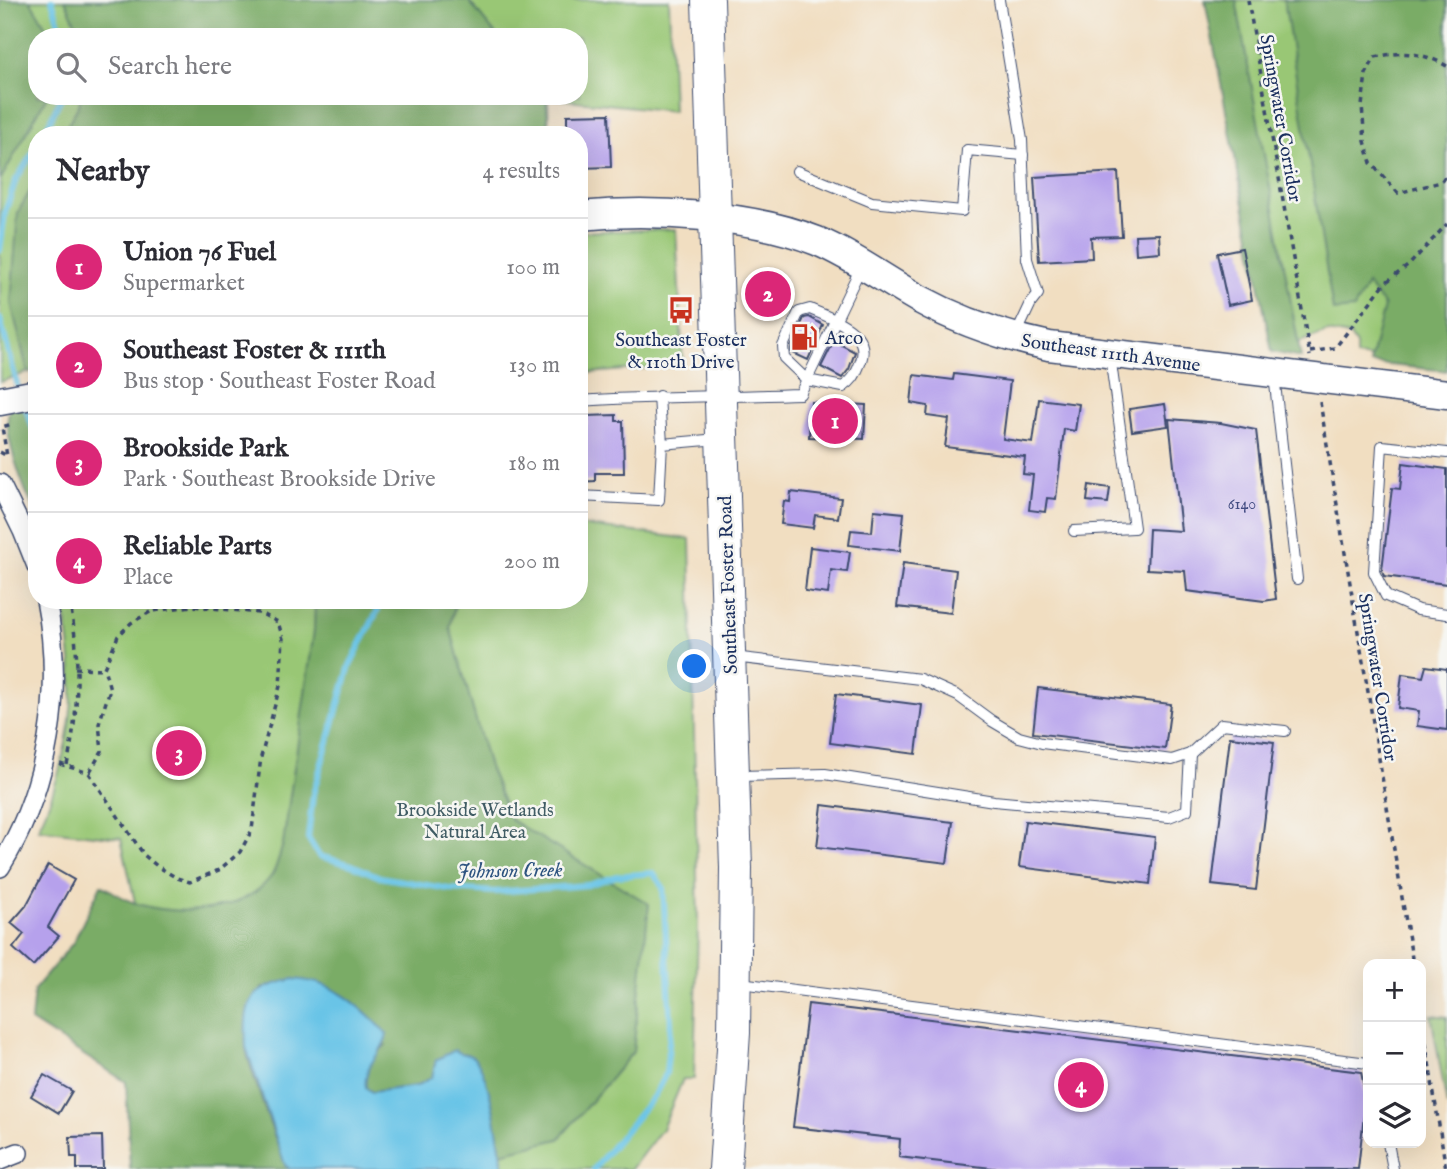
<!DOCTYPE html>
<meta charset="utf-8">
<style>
:root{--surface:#fff;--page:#f7f7f7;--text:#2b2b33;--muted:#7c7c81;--line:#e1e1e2;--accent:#db2777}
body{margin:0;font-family:"IM FELL English",serif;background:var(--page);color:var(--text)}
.controls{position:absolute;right:21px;bottom:21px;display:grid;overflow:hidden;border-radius:14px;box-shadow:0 7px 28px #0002}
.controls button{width:63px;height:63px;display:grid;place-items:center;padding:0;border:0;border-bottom:2px solid var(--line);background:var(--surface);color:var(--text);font:35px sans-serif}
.you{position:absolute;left:695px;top:667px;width:24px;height:24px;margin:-18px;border:5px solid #fff;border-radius:50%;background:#1a73e8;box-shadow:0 0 0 10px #1a73e833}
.badge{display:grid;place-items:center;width:46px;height:46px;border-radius:50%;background:var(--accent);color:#fff;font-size:23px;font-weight:700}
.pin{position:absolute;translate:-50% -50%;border:4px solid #fff;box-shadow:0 2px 7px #0006}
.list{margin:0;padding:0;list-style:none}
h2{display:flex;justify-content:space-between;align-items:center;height:91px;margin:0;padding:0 28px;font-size:30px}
h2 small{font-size:23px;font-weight:400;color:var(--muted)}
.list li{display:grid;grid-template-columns:46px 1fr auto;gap:21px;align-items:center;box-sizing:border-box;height:98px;padding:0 28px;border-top:2px solid var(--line)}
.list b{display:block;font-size:26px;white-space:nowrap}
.list p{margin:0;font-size:23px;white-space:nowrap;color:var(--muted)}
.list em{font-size:23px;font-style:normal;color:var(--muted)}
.icon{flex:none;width:38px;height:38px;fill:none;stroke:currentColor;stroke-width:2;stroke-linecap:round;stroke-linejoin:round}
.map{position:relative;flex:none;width:1447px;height:1169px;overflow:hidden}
.search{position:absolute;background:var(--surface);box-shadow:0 7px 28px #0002;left:28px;top:28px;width:560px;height:77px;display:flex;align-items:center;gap:18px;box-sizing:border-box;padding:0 24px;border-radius:28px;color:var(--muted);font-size:26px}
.panel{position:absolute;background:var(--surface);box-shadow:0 7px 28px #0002;left:28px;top:126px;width:560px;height:483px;border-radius:28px}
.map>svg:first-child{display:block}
.green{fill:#99c775;stroke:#5a7b6a;stroke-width:2;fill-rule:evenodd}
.forest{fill:#7aac66;stroke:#4a6e62;stroke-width:2}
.water{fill:#69c4e7;stroke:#427aa2;stroke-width:2}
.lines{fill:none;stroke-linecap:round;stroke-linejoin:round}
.stream{stroke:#69c4e7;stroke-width:6}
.building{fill:#b6a1ec}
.lane-casing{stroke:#3b496d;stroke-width:12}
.street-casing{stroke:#3b496d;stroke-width:22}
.secondary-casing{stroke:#3b496d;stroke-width:31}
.primary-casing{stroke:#3b496d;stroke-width:34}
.path{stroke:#3b496d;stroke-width:3.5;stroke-dasharray:5 5;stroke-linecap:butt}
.lane{stroke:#fff;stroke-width:10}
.street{stroke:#fff;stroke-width:19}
.secondary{stroke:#fff;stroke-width:28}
.primary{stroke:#fff;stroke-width:32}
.labels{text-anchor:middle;stroke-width:5;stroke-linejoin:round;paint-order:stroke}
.number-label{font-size:16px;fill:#424c82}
.street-label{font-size:19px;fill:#1b2f5e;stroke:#f6f6f2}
.poi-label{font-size:19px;fill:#1b2f5e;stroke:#f6f6f2;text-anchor:start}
.park-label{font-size:19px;fill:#415d65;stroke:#f6f6f2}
.water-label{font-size:21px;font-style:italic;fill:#2e5480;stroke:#f6f6f2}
</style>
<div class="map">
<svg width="1447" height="1169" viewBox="0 0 1447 1169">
<rect width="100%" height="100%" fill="#f6f6f2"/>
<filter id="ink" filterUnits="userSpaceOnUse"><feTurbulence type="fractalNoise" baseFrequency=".0143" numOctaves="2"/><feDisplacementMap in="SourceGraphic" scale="14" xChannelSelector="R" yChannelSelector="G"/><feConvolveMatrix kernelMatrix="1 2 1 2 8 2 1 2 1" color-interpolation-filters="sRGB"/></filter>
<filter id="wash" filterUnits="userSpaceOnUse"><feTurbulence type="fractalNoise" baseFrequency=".00686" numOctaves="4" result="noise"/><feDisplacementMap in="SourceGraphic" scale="28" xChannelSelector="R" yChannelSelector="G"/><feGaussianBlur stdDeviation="1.57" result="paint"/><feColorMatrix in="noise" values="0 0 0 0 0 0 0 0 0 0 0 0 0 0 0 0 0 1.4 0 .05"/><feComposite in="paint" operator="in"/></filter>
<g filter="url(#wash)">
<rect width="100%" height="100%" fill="#f1dec1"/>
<!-- green -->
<g class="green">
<path d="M0,0H669L673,111L548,98L549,135H37V369L0,382ZM37,37H579V96H37Z"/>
<polygon points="1208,0 1447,0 1447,367 1356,356 1356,345 1350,336 1327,332 1272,352"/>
<polygon points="676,229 683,365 579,374 579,232"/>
<path d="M579,525L690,539L698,923L694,1079H683L662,1129L631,1169H503L501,1153L285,1165L290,1169H193L121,838L38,829C57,789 74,726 72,681C72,654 67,627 63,600H579Z"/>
<polygon points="1431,1015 1447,1017 1447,1107 1447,1106"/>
</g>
<!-- forest -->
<g class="forest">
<polygon points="0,0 30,0 52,37 37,37 37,96 47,96 1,179 0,187"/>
<polygon points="65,0 468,0 498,37 76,37 75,22"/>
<polygon points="1205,0 1236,0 1301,358 1272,352"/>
<polygon points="1284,0 1447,0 1447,371 1370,363 1384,306 1367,284 1354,309 1333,311"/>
<polygon points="79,96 546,96 549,135 62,135 80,103"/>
<polygon points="37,179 37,369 28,373 11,303 18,212"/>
<path d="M37,403V515C25,493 0,429 10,409C16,405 29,405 37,403Z"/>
<path d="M315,600H456L450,627L489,767L511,820L649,904L633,1052L559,1139L501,1153L492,1103L467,1054L459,1053L432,1077L417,1086L372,1092L366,1088C363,1071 373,1056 386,1045L294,979L262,988C258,1003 247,1032 246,1046C246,1058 282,1163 290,1169H130L126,1082L31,1021L34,990L73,943L101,885C111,890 123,899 135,903C176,917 245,914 272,875C277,867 280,853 283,844L314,631Z"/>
</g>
<!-- water -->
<path class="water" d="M294,979C303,980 313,981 321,984C347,993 369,1014 387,1034C384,1054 362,1064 366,1088L372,1092L417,1086L432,1077L436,1060L455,1050C461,1055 468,1053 474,1058C490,1071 500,1147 503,1169H290L285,1165L246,1047C244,1001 248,989 294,979Z"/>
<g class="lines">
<!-- stream -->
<g class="stream">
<polyline points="52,0 63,37"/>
<polyline points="43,135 62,96"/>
<polyline points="0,250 5,212 16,180 37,146"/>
<polyline points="0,319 19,391"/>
<polyline points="24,404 37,438"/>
<polyline points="383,600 350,665 313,794 308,838 319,856 352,865 380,877 449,889 495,892 588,885 617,876 653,873 663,887 671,1024 666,1073 654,1096 594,1169"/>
</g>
</g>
<g id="blocks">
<!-- building -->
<g class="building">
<polygon points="609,114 611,167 579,168 579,135 567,135 567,115"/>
<polygon points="1118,172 1122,236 1091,237 1092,258 1039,261 1034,177"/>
<polygon points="1159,234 1160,252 1136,254 1135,235"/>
<polygon points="1242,248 1252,300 1228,305 1217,253"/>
<polygon points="809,317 823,325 808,360 791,352 791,347 804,318"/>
<polygon points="834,341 855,352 849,369 842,378 821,367"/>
<polygon points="954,374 1010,381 1003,439 1033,443 1039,399 1079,404 1075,431 1064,429 1056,499 1047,498 1045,512 1029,510 1033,475 1023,474 1025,457 945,447 949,419 927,416 928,406 911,403 914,375 953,380"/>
<polygon points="811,402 866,405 864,439 809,437"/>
<polygon points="1165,404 1168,426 1132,431 1129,409"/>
<polygon points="616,415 616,421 623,421 624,473 595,473 595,481 579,482 579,425 587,424 586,416"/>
<polygon points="1169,419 1221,423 1256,430 1276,599 1264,601 1187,591 1185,571 1147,569 1149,529 1181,531"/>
<polygon points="1403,463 1447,469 1447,584 1384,576 1382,570 1392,488 1400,489"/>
<polygon points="1089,485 1110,488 1108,503 1087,501"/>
<polygon points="791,492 841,498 838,518 815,515 813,528 781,524 784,501 790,502"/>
<polygon points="874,510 904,513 900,551 849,545 851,530 872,532"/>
<polygon points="810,547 850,552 847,572 831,570 828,594 805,591"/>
<polygon points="903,563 956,570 951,613 897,607"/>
<polygon points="1426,666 1447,669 1447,730 1417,726 1419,711 1398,708 1402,674 1423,677"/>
<polygon points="1038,688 1171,704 1165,749 1033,733"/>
<polygon points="836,694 922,705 916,754 830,743"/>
<polygon points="1230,737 1274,742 1256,890 1212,885"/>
<polygon points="822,805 953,822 947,863 817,847"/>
<polygon points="1025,821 1155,837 1150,884 1019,867"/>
<polygon points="48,865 74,880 48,927 59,936 33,966 13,948 24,934 11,923 26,906"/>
<polygon points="808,1004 1361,1072 1366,1097 1358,1169 1000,1169 899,1157 900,1139 793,1127"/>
<polygon points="44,1075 72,1091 59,1113 31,1096"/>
<polygon points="102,1136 103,1169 77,1169 77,1157 71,1157 70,1137"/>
</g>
</g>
</g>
<g filter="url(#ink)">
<use href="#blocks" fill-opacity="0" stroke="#3b496d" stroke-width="2"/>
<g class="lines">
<defs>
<g id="lane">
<polyline points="999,0 1022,140 1027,259 1038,294 1031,303 1016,335"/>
<polyline points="797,171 872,202 962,211 967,150 1023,155"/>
<path d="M810,309C835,320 875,332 859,366C855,376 852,381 843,387L807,380L784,358L783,346L799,312Z"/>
<polyline points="1274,375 1297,579"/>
<polyline points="659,396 662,444"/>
<path d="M579,401C653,396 726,397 800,394L862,265"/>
<polyline points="1447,453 1382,446 1374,572 1386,596 1418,610 1447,614"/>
<polyline points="579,496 659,500 662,444 718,439"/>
<polyline points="1074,531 1134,528 1110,356"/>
<polyline points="733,657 920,679 958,696 992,721 1019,737 1042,743 1172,760 1190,754 1222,724 1285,731"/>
<polyline points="738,776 825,774 994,801 1169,817 1187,810 1190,754"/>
<polyline points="740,983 1368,1063"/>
<polyline points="1388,1143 1393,1169"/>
</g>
<g id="street">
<polyline points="0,484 23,531 37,566"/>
<path d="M0,867C49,788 64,691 46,600"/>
<polyline points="0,1160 18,1153"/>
</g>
<g id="secondary">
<path d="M579,216C651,209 750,214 817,241C853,256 885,280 919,299C961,322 1003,336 1049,346L1447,394"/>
<polyline points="0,401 37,394"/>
</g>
<polyline id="primary" points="708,0 736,868 734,1033 725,1169"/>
</defs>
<!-- lane casing -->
<use href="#lane" class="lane-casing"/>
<!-- street casing -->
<use href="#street" class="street-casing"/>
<!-- secondary casing -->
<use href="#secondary" class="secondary-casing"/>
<!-- primary casing -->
<use href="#primary" class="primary-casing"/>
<!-- path -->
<g class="path">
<polyline points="1248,0 1310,356"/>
<path d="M1447,66C1422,52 1403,51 1375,57L1366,74L1362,106L1365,141L1371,163L1398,193L1441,182L1447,173"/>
<polyline points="1310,352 1335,348 1385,283 1409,265 1447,224"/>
<polyline points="1320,402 1413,964"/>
<polyline points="0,452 7,456 2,427 12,424"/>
<polyline points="75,668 104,669"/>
<polyline points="60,764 89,773 144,855 157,866 177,878 190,882 219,870 240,852 252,830 261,757 280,686 283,639 278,622 260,613 192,606 152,611 131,623 118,636 104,668 110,689 99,724 102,751 89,773"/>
<path d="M67,765C79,711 81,655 69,600"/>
<polyline points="1421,1013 1446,1169"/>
</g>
<!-- lane -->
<use href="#lane" class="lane"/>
<!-- street -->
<use href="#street" class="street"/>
<!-- secondary -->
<use href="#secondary" class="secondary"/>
<!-- primary -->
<use href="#primary" class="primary"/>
</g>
</g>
<!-- icons -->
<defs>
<symbol id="bus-bare" viewBox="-9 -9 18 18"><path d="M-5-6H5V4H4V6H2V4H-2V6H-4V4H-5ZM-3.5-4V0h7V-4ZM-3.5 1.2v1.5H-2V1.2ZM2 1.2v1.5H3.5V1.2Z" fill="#c8321e" stroke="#f6f6f2" stroke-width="2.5" paint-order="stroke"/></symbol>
<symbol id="fuel-bare" viewBox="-9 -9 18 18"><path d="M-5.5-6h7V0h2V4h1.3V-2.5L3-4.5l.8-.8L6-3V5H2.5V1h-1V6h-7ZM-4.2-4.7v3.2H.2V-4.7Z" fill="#c8321e" stroke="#f6f6f2" stroke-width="2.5" paint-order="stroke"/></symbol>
</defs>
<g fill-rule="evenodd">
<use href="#bus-bare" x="662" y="291" width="38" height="38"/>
<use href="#fuel-bare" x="785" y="318" width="38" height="38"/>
</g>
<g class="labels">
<!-- number labels -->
<g class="number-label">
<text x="1242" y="509">6140</text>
</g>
<!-- street labels -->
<g class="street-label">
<text transform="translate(1282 118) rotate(80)" y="7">Springwater Corridor</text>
<text transform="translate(1111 352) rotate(8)" y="7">Southeast 111th Avenue</text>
<text transform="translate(727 585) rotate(-92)" y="7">Southeast Foster Road</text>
<text transform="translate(1379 677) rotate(81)" y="7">Springwater Corridor</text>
</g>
<!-- poi labels -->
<g class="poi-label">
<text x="825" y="344">Arco</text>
<text x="681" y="346" text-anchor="middle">Southeast Foster<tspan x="681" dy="22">&amp; 110th Drive</tspan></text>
</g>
<!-- park labels -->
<g class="park-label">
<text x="475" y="816">Brookside Wetlands<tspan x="475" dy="22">Natural Area</tspan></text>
</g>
<!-- water labels -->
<g class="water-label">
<text transform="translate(510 870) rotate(-1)" y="7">Johnson Creek</text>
</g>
</g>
</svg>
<div class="controls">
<button>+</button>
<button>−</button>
<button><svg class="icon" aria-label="layers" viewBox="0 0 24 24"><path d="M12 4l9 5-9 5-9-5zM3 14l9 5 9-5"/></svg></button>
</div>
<div class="you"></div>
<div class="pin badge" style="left:835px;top:421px">1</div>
<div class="pin badge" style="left:768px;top:294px">2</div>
<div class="pin badge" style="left:179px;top:753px">3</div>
<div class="pin badge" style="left:1081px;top:1085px">4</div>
<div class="search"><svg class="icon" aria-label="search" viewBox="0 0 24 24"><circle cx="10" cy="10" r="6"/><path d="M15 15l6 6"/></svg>Search here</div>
<section class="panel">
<h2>Nearby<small>4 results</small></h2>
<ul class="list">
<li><span class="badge">1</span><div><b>Union 76 Fuel</b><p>Supermarket</p></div><em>100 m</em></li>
<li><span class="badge">2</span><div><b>Southeast Foster &amp; 111th</b><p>Bus stop · Southeast Foster Road</p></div><em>130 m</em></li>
<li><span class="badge">3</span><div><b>Brookside Park</b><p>Park · Southeast Brookside Drive</p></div><em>180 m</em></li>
<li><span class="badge">4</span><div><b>Reliable Parts</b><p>Place</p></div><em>200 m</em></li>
</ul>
</section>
</div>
